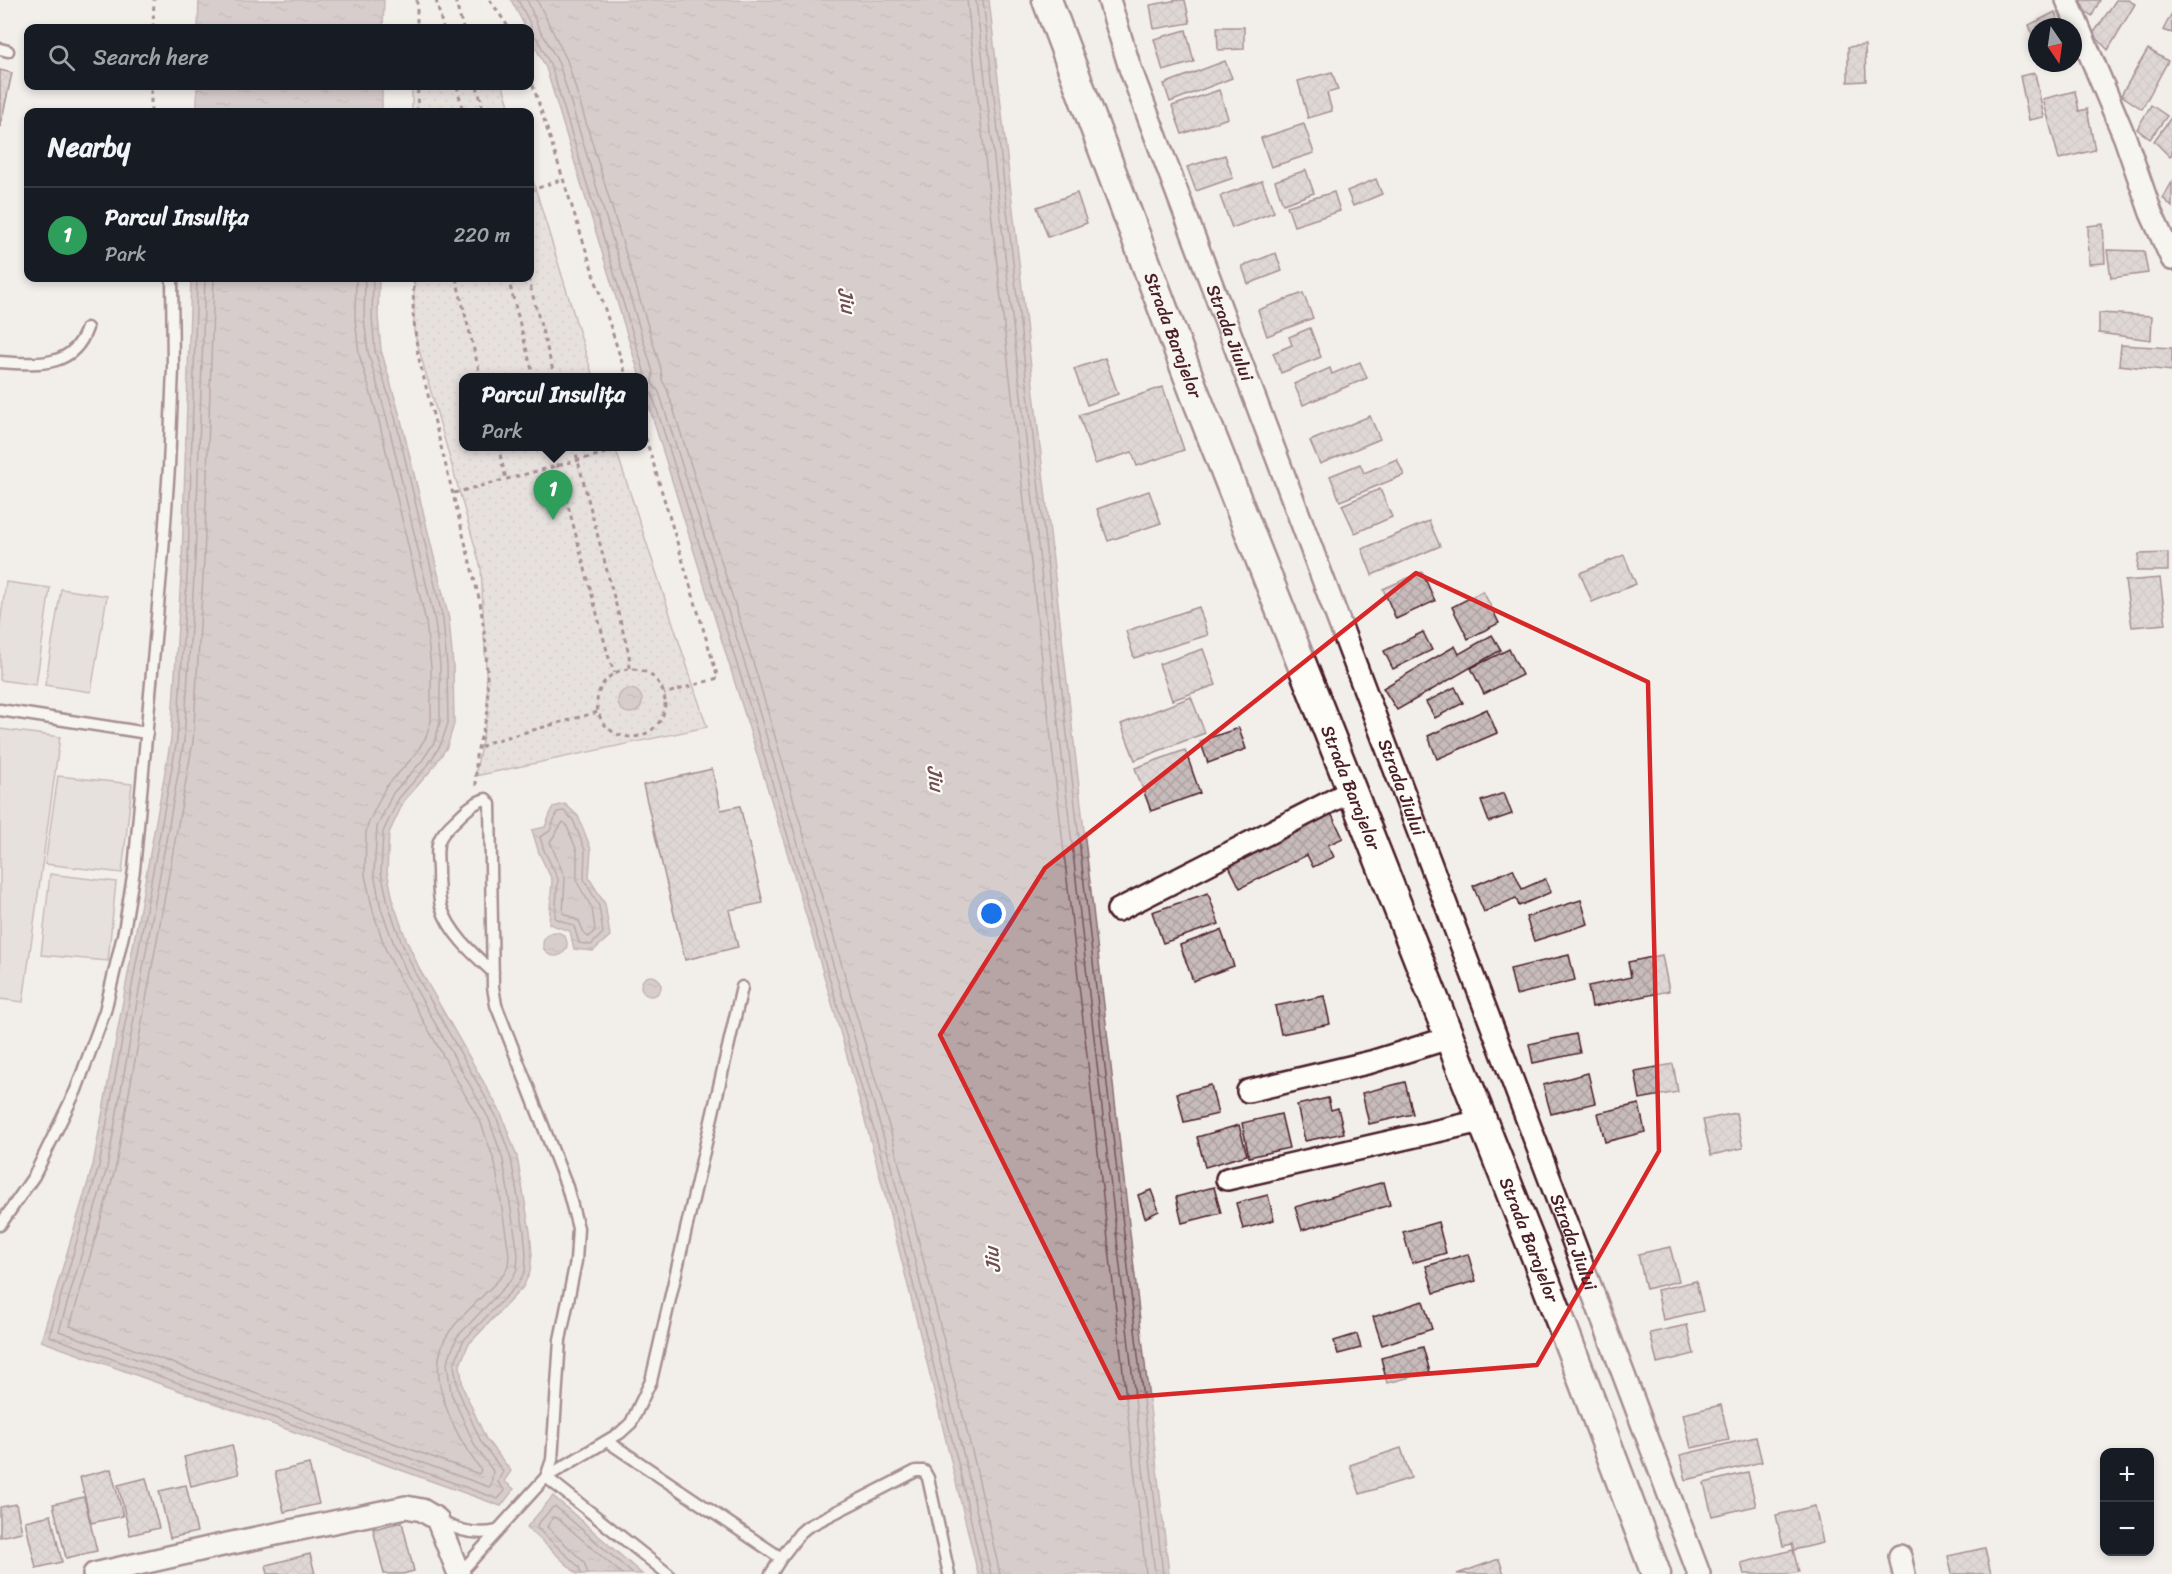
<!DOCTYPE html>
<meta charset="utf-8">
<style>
:root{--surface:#171b24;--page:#242831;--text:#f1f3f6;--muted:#9ea1a6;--line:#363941;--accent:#0b8043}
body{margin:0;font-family:Sriracha,sans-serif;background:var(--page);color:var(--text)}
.controls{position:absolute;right:18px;bottom:18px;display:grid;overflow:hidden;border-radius:12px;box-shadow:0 3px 9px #0003}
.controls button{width:54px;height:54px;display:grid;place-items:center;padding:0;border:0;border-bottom:2px solid var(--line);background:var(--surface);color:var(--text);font:30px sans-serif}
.compass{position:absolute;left:2028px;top:18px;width:54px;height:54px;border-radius:50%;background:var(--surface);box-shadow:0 3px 9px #0003;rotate:167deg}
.you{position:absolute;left:992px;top:914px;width:21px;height:21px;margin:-15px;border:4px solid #fff;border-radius:50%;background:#1a73e8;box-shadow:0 0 0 9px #1a73e833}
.badge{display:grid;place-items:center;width:39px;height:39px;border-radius:50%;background:var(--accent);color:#fff;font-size:20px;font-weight:700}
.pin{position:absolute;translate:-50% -50px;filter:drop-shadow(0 2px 3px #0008)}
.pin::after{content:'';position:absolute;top:32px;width:21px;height:18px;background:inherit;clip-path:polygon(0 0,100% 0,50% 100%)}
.popup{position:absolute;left:459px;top:373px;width:189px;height:78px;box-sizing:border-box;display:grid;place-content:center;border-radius:12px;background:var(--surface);filter:drop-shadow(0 2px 4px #0005);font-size:20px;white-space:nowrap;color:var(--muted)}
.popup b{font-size:22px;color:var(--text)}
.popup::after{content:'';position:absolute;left:50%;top:100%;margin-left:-12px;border:12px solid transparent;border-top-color:var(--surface)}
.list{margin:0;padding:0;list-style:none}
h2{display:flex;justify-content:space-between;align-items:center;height:78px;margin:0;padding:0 24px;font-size:26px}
h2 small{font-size:20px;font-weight:400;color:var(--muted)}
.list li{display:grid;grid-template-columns:39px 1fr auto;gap:18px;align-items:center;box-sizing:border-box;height:96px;padding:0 24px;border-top:2px solid var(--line)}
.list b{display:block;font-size:22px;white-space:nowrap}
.list p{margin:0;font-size:20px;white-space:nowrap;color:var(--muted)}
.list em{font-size:20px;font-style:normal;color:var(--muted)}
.icon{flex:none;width:33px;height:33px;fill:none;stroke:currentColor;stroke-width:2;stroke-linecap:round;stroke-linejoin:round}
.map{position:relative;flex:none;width:2172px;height:1574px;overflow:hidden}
.search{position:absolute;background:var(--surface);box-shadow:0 3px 9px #0003;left:24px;top:24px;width:510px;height:66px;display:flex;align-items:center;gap:15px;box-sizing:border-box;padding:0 21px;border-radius:12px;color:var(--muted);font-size:22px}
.panel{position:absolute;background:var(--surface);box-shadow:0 3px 9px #0003;left:24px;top:108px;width:510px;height:174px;border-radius:12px}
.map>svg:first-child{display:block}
.park{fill:url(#park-dots);stroke:#92787d;stroke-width:1.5}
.pitch{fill:#d9d0cf;stroke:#92787d;stroke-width:1.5}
.water{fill:url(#water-ripples);stroke:#8b6f75;stroke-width:1.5}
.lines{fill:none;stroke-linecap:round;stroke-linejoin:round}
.shore{stroke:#76555c;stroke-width:1.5}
.building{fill:url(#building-cross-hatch);stroke:#4a1f2b;stroke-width:1.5}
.lane-casing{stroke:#4a1f2b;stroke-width:15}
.street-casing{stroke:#4a1f2b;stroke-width:26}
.secondary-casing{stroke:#4a1f2b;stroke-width:33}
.path{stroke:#4a1f2b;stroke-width:3;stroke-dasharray:4.5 4.5;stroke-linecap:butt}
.lane{stroke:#fdfcf7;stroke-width:10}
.street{stroke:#fdfcf7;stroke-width:21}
.secondary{stroke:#fdfcf7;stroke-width:28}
.marked{fill:none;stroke:#d62828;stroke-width:4.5;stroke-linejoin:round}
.labels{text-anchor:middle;stroke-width:4.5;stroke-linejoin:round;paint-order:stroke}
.street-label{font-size:18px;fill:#4a1f2b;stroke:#fdfcf7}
.water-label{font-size:20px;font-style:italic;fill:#704e56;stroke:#fdfcf7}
</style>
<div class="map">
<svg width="2172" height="1574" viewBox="0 0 2172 1574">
<defs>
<pattern id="park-dots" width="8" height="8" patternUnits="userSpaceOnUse" patternTransform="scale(1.5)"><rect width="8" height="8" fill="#d9d0cf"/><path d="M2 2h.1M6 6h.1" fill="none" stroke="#bcb2b2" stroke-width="1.8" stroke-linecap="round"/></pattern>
<pattern id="water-ripples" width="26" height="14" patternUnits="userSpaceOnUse" patternTransform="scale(1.5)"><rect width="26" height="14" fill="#b7a5a6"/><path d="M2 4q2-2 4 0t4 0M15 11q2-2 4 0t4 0" fill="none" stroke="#978687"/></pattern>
<pattern id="building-cross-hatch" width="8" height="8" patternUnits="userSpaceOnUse" patternTransform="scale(1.5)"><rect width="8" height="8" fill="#c8bbbb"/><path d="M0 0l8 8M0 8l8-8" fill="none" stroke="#ada0a1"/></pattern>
</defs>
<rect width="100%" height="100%" fill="#f2efeb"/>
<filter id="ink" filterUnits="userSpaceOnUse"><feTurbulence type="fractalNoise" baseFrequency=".0167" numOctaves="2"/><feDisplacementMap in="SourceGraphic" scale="12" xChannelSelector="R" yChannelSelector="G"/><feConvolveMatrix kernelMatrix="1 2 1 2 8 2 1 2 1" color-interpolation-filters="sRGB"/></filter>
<g filter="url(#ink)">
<!-- park -->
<g class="park">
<polygon points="412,86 503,86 511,112 412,112"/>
<polygon points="530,171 593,377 463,378 463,446 615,447 707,727 475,776 488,711 481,568 414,332 414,278 530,278"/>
</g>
<!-- pitch -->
<g class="pitch">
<polygon points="6,582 50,588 36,685 0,680 0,624"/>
<polygon points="61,589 107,596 91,692 45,685"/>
<polygon points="0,729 60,737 23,1002 0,999"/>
<polygon points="58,776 132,784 122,873 45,864"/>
<polygon points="50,874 116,882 108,961 41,955"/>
</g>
<!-- water -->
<g class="water">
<polygon points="199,0 384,0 383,28 198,28"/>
<path d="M511,0H989L1169,1574H978C944,1431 910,1288 872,1146C803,891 720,639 643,386V378L640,377L546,68L530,36V28H526Z"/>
<rect x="197" y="86" width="185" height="26"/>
<polygon points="191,278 379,278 378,317 381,350 400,416 449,619 453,666 454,724 447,747 432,769 404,801 389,833 387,871 394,905 406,939 420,970 501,1113 517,1157 530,1231 532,1254 530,1272 523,1287 468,1345 460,1365 463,1388 486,1439 511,1471 504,1481 514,1489 501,1506 41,1341 93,1165 171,739 182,559"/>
<circle cx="630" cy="701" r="12"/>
<polygon points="565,804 578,816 591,849 589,878 605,904 610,936 593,951 574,949 570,931 549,924 552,880 539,853 532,830 545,827 553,807"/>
<circle cx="555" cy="944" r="12"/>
<circle cx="651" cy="986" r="10"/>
<polygon points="553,1496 642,1574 577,1574 527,1527"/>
</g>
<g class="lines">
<!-- shore -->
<g class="shore">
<polyline points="518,0 531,25 530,33 537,38 551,66 645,374 643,382"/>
<path d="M527,0C531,8 536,24 540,30C547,41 553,52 559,64L653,372L652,383L659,392L749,677L885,1142L965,1461L991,1574"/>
<polyline points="537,0 567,60 661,369 662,380 667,389 757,675 893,1140 974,1459 1000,1574"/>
<polyline points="967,0 1146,1574"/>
<polyline points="976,0 1155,1574"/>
<polyline points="983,0 1163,1574"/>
<polyline points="197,278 188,560 177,740 99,1166 49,1336 498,1499 505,1491 498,1482 503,1471 481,1442 458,1390 454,1365 463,1341 518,1284 525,1271 526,1254 524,1231 511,1159 496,1116 415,973 401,941 389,907 381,872 383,832 399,798 428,765 441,744 448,723 447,666 443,619 395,417 375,351 372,318 373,278"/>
<polyline points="205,278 195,560 184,741 107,1168 59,1331 489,1487 491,1485 493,1471 475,1446 451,1393 447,1363 457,1337 512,1279 517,1269 518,1254 503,1160 489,1119 409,977 394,944 381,909 374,873 377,827 393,793 422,761 435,741 440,722 440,666 435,621 387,419 368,352 364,318 365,278"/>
<path d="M214,278L204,560L193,742L115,1170L70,1326L479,1474L481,1470C455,1436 420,1371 450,1331C466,1310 487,1293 504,1274L508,1266L509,1254L495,1163L481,1123L401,981L385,948L373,911L365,875L366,832L368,824L385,788L415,755L426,737L431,721V667L426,622L379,421L359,354L355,318L356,278"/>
<polyline points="643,389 648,390 652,394 742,680 878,1144 958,1463 983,1574"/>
<polygon points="564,811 573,820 585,850 584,879 599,906 603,933 591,945 579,943 574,926 555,918 558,879 544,850 540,837 550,831 557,812"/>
<polygon points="563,822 566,824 577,851 577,882 592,908 595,930 589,937 585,935 579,921 563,913 565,878 550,842"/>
<polyline points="581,1574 579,1567 537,1528 537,1525 553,1507 556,1507 633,1574"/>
<polyline points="588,1574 584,1562 547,1527 553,1517 557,1518 622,1574"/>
</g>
</g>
<!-- building -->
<g class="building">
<polygon points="1178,0 1185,0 1190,23 1154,29 1150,5"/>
<polygon points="2079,0 2100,0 2092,16 2076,5"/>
<polygon points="2116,0 2128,0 2135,4 2108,50 2093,34"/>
<polygon points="2055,12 2061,27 2037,27 2037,47 2029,25"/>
<polygon points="2172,13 2172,33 2163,30"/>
<polygon points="1217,27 1244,27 1244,49 1218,50"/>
<polygon points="1186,30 1194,62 1163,71 1154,39"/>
<polygon points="1865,45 1866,81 1848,82 1848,47"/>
<polygon points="2148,49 2168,61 2142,109 2121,95"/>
<polygon points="1225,61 1232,78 1170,102 1164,84"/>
<polygon points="0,70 12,73 0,128"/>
<polygon points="1332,72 1338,90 1327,93 1332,111 1308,118 1298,81"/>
<polygon points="2035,73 2044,117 2029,120 2020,76"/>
<polygon points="1219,90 1228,118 1182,134 1172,106"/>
<polygon points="2075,91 2079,111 2087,109 2095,150 2059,159 2043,99"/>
<polygon points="2151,105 2167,116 2150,139 2137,129"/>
<polygon points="2172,116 2172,155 2170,157 2154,141"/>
<polygon points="1304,124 1314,153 1271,167 1261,138"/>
<polygon points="1225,155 1233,178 1196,191 1187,167"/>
<polygon points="1306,170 1314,193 1283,204 1275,181"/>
<polygon points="1376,179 1382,194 1353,206 1347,191"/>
<polygon points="1262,181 1274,212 1232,228 1220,196"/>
<polygon points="2172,182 2172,207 2163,198"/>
<polygon points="1334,192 1340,211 1294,226 1287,206"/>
<polygon points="1077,193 1087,223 1048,237 1037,207"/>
<polygon points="2103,224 2105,263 2089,264 2088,226"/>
<polygon points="2107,250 2144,251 2148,273 2111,278"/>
<polygon points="1276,253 1282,271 1248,284 1242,266"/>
<polygon points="1303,293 1313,318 1267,336 1258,310"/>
<polygon points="2099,313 2152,316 2151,340 2099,333"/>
<polygon points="1310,328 1321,357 1281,373 1273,353 1292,345 1289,337"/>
<polygon points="2121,345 2172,348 2172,371 2119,365"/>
<polygon points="1105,358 1118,394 1087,405 1074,369"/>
<polygon points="1360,362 1367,378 1303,405 1294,384 1330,368 1332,374"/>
<polygon points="1163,387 1184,450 1137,466 1132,452 1095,464 1079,415"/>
<polygon points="1370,416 1380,439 1320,464 1310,441"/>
<polygon points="1397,459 1404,475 1340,501 1330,476 1360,464 1364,473"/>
<polygon points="1380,489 1392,517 1355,533 1342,505"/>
<polygon points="1149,491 1161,523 1108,541 1097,509"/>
<polygon points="1429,521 1440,546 1372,575 1362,549"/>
<polygon points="2168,553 2168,571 2137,571 2139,554"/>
<polygon points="1624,555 1636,584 1592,602 1580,573"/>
<polygon points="1422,572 1435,601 1396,619 1383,589"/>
<polygon points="2160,578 2166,624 2132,627 2125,581"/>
<polygon points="1483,591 1499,623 1468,639 1452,607"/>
<polygon points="1199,607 1208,635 1134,658 1126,631"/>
<polygon points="1423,632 1432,650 1393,669 1384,651"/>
<polygon points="1492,635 1501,650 1397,710 1383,688 1455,646 1459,654"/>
<polygon points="1203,649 1216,685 1172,700 1159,664"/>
<polygon points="1509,649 1522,675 1484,694 1471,668"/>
<polygon points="1455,687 1463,703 1435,718 1426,702"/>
<polygon points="1191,697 1205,733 1135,760 1121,724"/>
<polygon points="1487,709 1497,733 1437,759 1428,736"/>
<polygon points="1239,728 1246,749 1208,763 1200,741"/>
<polygon points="1185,750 1200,793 1151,811 1135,768"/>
<polygon points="712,769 721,810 740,806 763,903 729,910 738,947 685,960 643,785"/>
<polygon points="1504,793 1512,814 1489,822 1481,801"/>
<polygon points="1329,809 1343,838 1328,845 1334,857 1313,867 1307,855 1240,888 1226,860"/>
<polygon points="1513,869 1522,889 1545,879 1551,892 1519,906 1516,898 1484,912 1473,886"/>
<polygon points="1208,893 1219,924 1163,943 1152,912"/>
<polygon points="1581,900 1588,924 1534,941 1526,917"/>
<polygon points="1221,930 1234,966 1193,981 1180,945"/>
<polygon points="1569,955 1575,980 1516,995 1510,969"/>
<polygon points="1662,955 1669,991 1592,1007 1588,986 1631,977 1628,962"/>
<polygon points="1324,996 1330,1024 1281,1034 1275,1006"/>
<polygon points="1576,1034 1580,1053 1533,1063 1529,1044"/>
<polygon points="1673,1064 1678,1092 1640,1099 1635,1071"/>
<polygon points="1588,1073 1595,1103 1551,1114 1543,1085"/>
<polygon points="1405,1082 1413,1114 1369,1124 1362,1093"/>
<polygon points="1211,1085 1218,1114 1184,1122 1177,1093"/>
<polygon points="1328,1098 1331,1110 1338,1108 1344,1133 1305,1141 1297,1105"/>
<polygon points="1639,1104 1645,1132 1605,1142 1598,1113"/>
<polygon points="1736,1113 1743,1148 1711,1155 1703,1120"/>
<polygon points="1281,1114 1289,1148 1249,1157 1242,1123"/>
<polygon points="1239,1125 1247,1155 1205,1167 1197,1137"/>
<polygon points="1384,1182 1390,1205 1302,1230 1295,1207"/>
<polygon points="1214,1187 1221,1213 1182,1223 1176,1197"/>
<polygon points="1151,1190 1159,1211 1145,1218 1138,1195"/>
<polygon points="1268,1195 1274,1220 1243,1229 1236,1203"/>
<polygon points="1438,1222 1446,1253 1412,1263 1403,1232"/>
<polygon points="1670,1247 1679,1281 1646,1289 1638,1254"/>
<polygon points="1468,1254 1476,1281 1434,1293 1426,1266"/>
<polygon points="1696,1281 1703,1311 1663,1320 1657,1290"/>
<polygon points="1423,1301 1432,1329 1382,1345 1373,1317"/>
<polygon points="1687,1325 1694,1354 1657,1363 1650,1333"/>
<polygon points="1357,1334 1361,1348 1338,1354 1334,1341"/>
<polygon points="1423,1347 1430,1372 1387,1383 1381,1358"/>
<polygon points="1721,1405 1729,1440 1691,1448 1683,1414"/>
<polygon points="1756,1437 1762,1462 1686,1480 1680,1455"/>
<polygon points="232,1445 239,1474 191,1486 184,1457"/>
<polygon points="1401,1448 1411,1478 1360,1494 1350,1465"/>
<polygon points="309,1464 319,1504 284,1512 275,1472"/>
<polygon points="111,1469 123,1516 91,1523 80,1477"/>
<polygon points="1748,1472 1756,1506 1712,1516 1704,1483"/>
<polygon points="146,1478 159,1528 130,1535 118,1485"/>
<polygon points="186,1485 197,1532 170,1538 159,1491"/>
<polygon points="84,1497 97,1551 66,1558 53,1504"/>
<polygon points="16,1504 22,1532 0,1537 0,1507"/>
<polygon points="1815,1506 1823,1543 1794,1550 1792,1544 1783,1546 1776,1515"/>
<polygon points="51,1515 62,1562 36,1568 25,1521"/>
<polygon points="402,1522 414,1571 403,1574 384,1574 373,1529"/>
<polygon points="1985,1548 1991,1574 1952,1574 1948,1556"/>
<polygon points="1793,1550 1799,1572 1790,1574 1744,1574 1741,1563"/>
<polygon points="310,1554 315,1574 268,1574 266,1565"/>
<polygon points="1499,1559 1504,1574 1457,1574"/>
</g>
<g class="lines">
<defs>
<g id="lane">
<polyline points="0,49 8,51"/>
<path d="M0,362C37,364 73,369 87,328"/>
<polyline points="0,710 147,733"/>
<polyline points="0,1225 34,1176 76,1090 105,1011 124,931 134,870 163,551 169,467 173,368 172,278"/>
<polyline points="607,1441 781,1558 800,1533 807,1527 916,1471 924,1471 928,1478 949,1574"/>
<path d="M440,1521C458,1531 476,1536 497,1531L546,1477L552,1460L560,1340L576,1261L578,1228L567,1187L496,1005L493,987L490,804L486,799C474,802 465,811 456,820C436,838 436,843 438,869C438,881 438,894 441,906C449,933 473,954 493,972"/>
<polyline points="459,1574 497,1532"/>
<polyline points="668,1574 546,1477 620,1433 631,1423 651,1381 742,987"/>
<polyline points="771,1574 781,1558"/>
</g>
<g id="street">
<path id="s1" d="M1109,0L1130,68L1264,423L1699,1574"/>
<polyline points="2067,0 2125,138 2151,213 2172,259"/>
<polyline points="1118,910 1351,791"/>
<polyline points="1248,1091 1371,1062 1449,1038"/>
<polyline points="1227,1179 1481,1121"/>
<polyline points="1900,1556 1904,1574"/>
<polyline points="94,1574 213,1547 406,1507 422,1510 437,1519 459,1574"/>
</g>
<g id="secondary">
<path id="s2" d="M1047,0L1195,394L1535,1254L1656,1574"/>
</g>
</defs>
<!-- lane casing -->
<use href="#lane" class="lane-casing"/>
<!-- street casing -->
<use href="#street" class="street-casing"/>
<!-- secondary casing -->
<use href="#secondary" class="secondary-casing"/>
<!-- path -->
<g class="path">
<polyline points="417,0 417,28"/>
<polyline points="436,0 443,28"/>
<polyline points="455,0 463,28"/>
<polyline points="490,0 509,28"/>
<polyline points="153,28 154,0"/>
<polyline points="530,76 627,378"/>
<polyline points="457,86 463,112"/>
<polyline points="477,86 484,112"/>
<polyline points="151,112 151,86"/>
<polyline points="417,112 418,86"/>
<polyline points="530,191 563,179"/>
<polyline points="530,195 530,206"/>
<polyline points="414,278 413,313 418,355 480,602 486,645 488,711 476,756 476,787"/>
<polyline points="456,278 481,378"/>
<polyline points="508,278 534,378"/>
<polyline points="528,278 555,378"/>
<polyline points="643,429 718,678 664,694"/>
<polyline points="498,446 506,479"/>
<polyline points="552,446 610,662 615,673"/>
<polyline points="574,446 629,654 630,668"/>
<polyline points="454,493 632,446"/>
<circle cx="631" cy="703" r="34"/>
<polyline points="481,747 490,742 598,712"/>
</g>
<!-- lane -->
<use href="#lane" class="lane"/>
<!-- street -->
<use href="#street" class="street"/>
<!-- secondary -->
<use href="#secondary" class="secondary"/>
</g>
</g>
<!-- marked area -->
<path d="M0 0H2172V1574H0ZM1416,573L1648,682L1659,1151L1537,1365L1120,1398L940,1035L1045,868Z" fill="#f2efeb" fill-opacity=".55" fill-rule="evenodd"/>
<path class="marked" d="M1416,573L1648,682L1659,1151L1537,1365L1120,1398L940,1035L1045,868Z"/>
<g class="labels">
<!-- street labels -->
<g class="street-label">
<text dy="6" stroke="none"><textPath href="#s1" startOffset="354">Strada Jiului</textPath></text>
<text dy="6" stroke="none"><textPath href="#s2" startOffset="358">Strada Barajelor</textPath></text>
<text dy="6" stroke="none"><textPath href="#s2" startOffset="844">Strada Barajelor</textPath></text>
<text dy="6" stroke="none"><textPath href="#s1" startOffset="840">Strada Jiului</textPath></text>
<text dy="6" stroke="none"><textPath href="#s2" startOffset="1330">Strada Barajelor</textPath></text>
<text dy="6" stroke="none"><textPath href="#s1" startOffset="1326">Strada Jiului</textPath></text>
</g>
<!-- water labels -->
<g class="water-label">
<text transform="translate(847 300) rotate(79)" y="7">Jiu</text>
<text transform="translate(936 778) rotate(82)" y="7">Jiu</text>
<text transform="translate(992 1260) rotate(-97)" y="7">Jiu</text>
</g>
</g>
</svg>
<div class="controls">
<button>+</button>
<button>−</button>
</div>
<svg class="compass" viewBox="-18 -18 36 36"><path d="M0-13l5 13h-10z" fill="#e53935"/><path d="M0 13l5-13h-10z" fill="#9ea1a6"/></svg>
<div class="you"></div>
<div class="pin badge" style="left:553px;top:520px;background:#2e9e5b">1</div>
<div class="popup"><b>Parcul Insulița</b>Park</div>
<div class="search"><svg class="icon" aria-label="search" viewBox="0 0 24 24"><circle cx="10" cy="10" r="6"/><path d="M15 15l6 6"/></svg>Search here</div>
<section class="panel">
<h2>Nearby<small></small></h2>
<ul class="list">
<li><span class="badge" style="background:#2e9e5b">1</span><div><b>Parcul Insulița</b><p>Park</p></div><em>220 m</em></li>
</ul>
</section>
</div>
